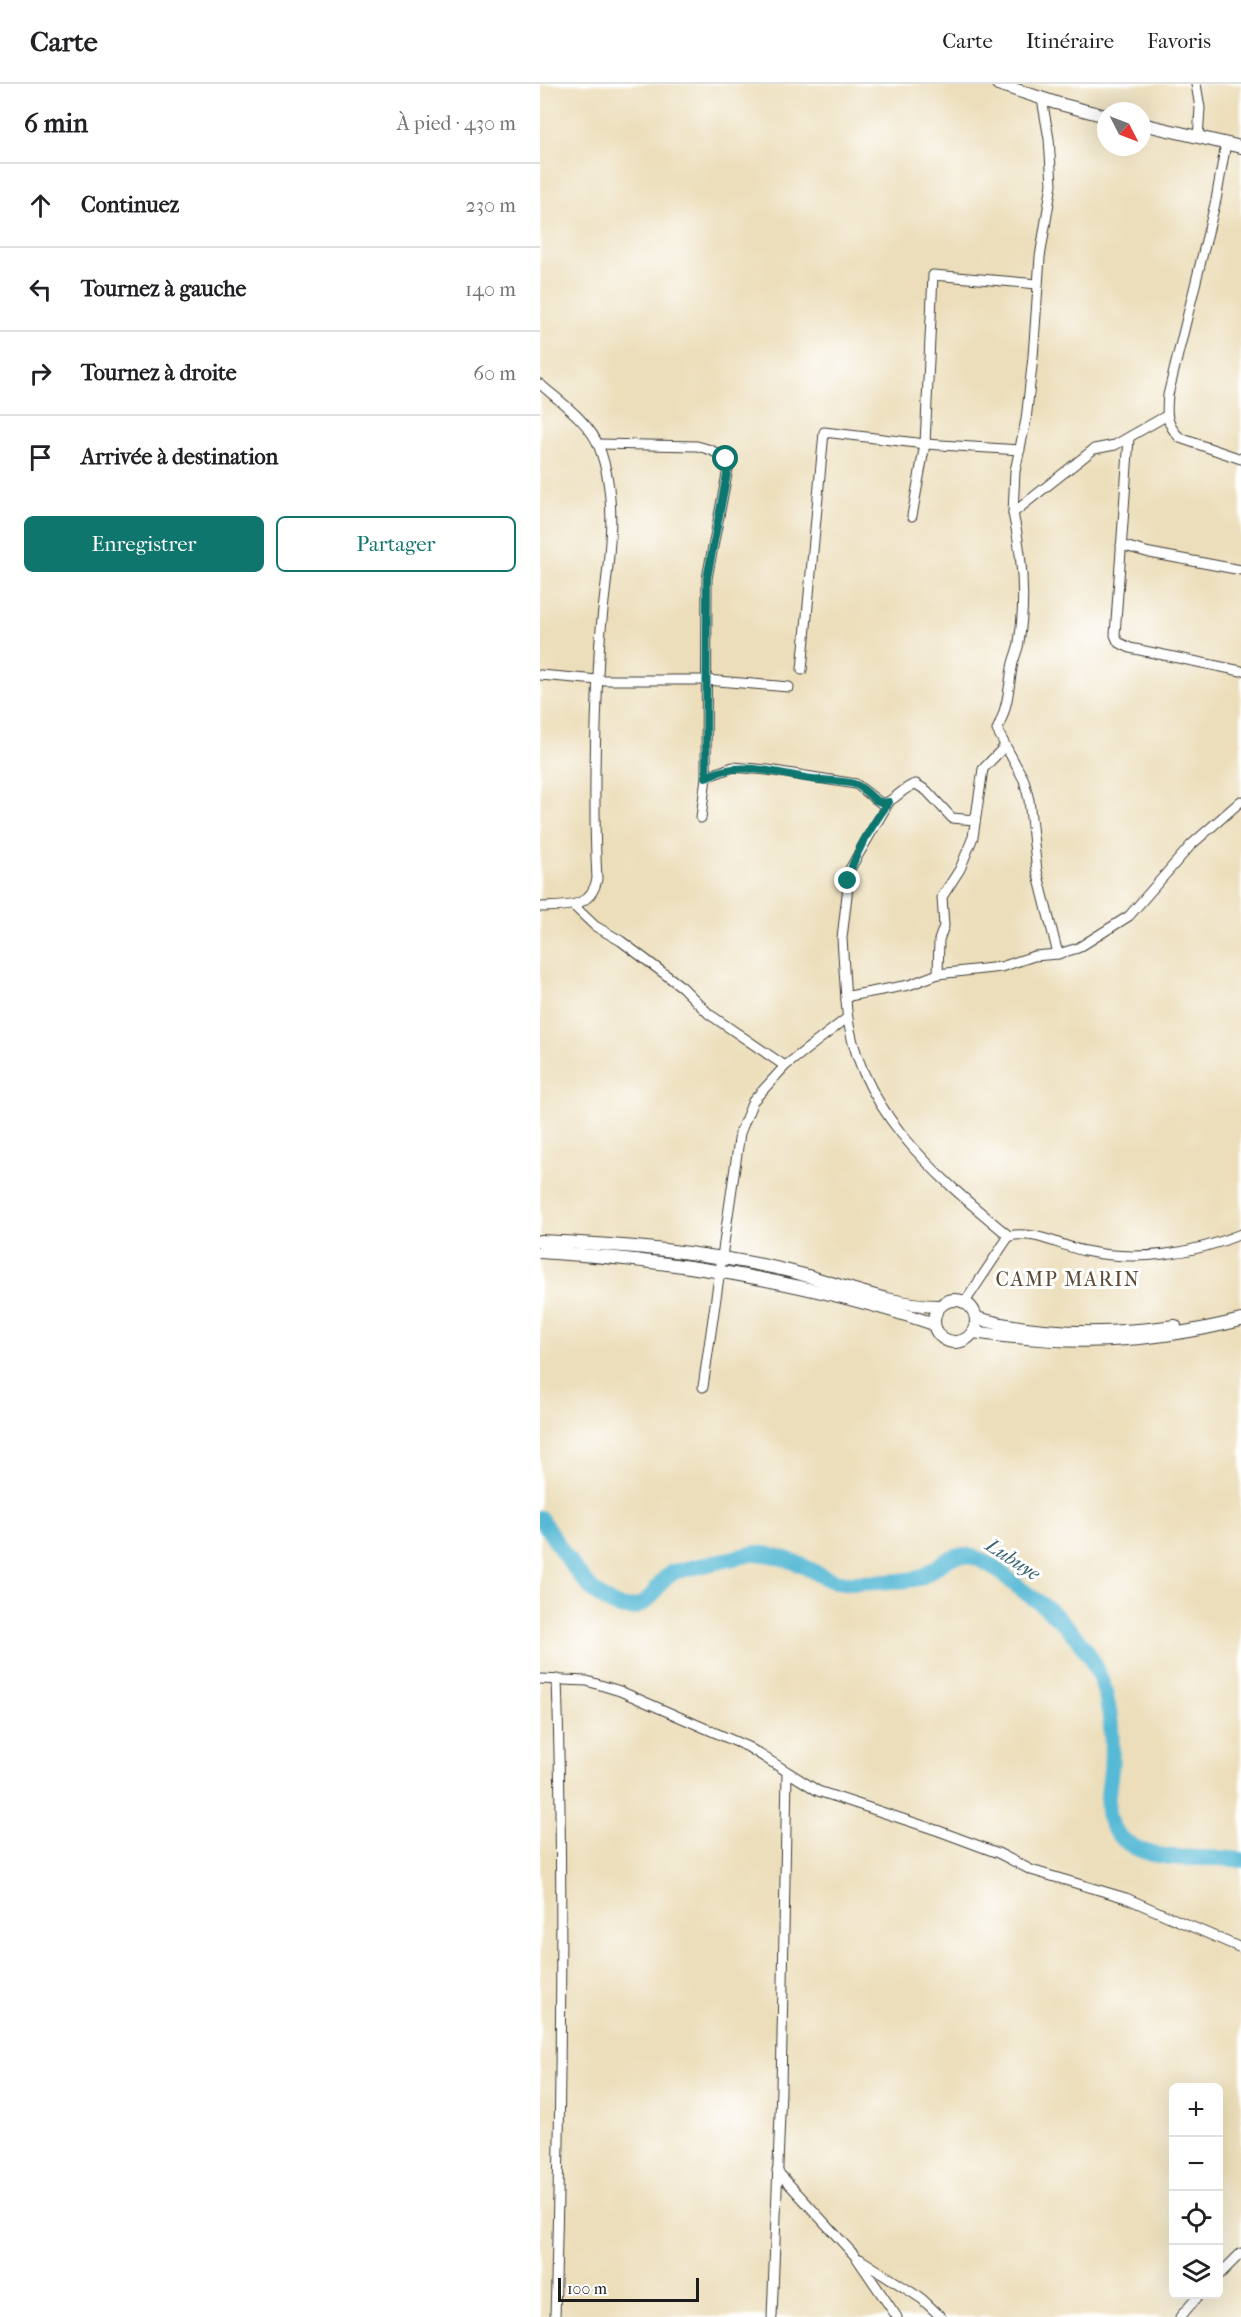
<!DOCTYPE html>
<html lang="fr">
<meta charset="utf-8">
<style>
:root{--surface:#fff;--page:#f2f2f2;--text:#202124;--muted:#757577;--line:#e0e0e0;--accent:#0f766e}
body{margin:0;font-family:"IM FELL French Canon",serif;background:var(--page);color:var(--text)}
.controls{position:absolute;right:18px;bottom:18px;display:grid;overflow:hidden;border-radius:9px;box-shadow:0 6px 24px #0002}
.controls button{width:54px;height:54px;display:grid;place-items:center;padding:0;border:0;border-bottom:2px solid var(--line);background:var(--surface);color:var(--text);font:30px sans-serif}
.compass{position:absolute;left:557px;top:18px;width:54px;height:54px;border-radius:50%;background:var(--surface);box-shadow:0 6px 24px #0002;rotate:132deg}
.scale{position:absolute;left:18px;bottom:15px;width:141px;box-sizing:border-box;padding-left:6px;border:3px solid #1c1c1c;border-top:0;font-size:16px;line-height:21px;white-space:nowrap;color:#1c1c1c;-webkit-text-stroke:4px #fff;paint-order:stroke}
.stop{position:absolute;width:18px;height:18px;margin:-14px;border:4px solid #0f766e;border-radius:50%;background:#fff}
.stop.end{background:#0f766e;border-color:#fff;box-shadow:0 2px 6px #0008}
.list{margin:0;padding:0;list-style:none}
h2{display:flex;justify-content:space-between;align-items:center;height:78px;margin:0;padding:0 24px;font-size:26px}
h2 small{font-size:20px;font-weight:400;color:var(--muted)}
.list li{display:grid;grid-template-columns:39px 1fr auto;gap:18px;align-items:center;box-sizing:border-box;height:84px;padding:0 24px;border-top:2px solid var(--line)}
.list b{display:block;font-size:22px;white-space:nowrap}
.list em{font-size:20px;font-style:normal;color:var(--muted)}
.actions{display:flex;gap:12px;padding:18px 24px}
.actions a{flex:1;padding:14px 0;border:2px solid var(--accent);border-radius:9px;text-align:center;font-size:21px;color:var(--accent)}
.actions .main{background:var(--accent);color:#fff}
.icon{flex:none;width:33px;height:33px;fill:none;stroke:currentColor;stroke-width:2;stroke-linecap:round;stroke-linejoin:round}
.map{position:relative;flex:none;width:701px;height:2233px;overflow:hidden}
header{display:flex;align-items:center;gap:36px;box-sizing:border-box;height:84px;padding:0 30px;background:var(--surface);border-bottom:2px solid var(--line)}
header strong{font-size:28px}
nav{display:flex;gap:33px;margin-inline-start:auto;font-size:21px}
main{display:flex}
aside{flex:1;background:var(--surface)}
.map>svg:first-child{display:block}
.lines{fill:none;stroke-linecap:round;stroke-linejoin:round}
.river{stroke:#57b9d5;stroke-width:16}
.minor-casing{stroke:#3b3934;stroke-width:11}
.tertiary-casing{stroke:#3b3934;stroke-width:14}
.minor{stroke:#fff;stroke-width:9}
.tertiary{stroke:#fff;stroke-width:12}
.route{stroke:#0f766e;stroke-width:8}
.labels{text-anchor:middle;stroke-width:6;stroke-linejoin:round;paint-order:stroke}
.neighbourhood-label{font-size:20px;letter-spacing:1.5px;fill:#5e4b36;stroke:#fff}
.water-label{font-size:20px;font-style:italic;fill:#37636f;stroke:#fff}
</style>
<header>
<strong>Carte</strong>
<nav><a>Carte</a><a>Itinéraire</a><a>Favoris</a></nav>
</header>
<main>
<aside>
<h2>6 min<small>À pied · 430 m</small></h2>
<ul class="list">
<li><svg class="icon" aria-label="ahead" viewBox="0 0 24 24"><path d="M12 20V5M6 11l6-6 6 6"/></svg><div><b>Continuez</b></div><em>230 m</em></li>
<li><svg class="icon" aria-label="left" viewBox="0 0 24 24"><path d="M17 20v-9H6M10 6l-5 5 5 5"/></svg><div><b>Tournez à gauche</b></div><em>140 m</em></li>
<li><svg class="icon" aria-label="right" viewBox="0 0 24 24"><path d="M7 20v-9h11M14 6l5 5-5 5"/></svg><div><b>Tournez à droite</b></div><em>60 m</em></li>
<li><svg class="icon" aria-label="arrive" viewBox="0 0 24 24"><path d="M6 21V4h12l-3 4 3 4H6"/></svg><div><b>Arrivée à destination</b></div></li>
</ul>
<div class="actions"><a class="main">Enregistrer</a><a>Partager</a></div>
</aside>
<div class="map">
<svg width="701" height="2233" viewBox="0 0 701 2233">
<rect width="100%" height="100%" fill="#fff"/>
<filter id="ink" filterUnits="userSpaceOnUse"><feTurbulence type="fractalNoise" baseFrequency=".0167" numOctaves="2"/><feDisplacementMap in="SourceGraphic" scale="12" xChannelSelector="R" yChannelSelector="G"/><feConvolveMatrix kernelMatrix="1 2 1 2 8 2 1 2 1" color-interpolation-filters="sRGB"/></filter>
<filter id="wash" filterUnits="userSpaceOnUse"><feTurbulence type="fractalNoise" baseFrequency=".008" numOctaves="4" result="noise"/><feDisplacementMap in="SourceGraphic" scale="24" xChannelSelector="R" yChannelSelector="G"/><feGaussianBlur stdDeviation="1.35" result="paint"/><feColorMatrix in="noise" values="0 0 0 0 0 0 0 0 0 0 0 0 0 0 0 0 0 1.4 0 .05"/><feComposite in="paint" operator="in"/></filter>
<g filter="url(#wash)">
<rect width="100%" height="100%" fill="#ecdeba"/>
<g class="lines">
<!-- river -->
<path class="river" d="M0,1434C19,1459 61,1543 102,1520C117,1512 117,1496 133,1488L216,1469C231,1470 245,1474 259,1480C277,1488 287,1499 309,1499C323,1499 370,1498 381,1493C397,1486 409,1467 429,1472C449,1476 470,1497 486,1509C553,1554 577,1605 571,1686C569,1706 562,1732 576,1748C605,1784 662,1770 701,1776"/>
</g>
</g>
<g filter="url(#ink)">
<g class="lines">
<defs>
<g id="minor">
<polyline points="656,0 660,24 658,54"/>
<path d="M686,59L676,116L628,311C626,330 626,340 640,354L701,375"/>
<path d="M0,300C19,317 50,338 59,363C84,428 62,504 59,571C55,645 53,720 57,795C51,825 25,822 0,823"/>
<polyline points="589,354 575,551 578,558 590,564 701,587"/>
<polyline points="58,360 157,362 171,366 186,375 188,385 167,494 166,693"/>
<polyline points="473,429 475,387 486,336 493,273 500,173 512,100 509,55 502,15"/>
<polyline points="372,432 385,360 393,191 498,200"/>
<polyline points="581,461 610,469 701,486"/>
<polyline points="262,586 284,348 385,360 480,366"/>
<polyline points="0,591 58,596 166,596 249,603"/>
<path d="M161,734L166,693L193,683L228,686L316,700L342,720C356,717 362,703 376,700L387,707L412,734L435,736"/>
<polyline points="34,822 55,842 81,857 142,903 169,930 245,982"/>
<path d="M518,870L497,787L489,716L484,696L457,646C468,621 468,610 472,584C473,575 478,567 479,558C486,516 482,470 473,429L554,365L575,361L626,332"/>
<polyline points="398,890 399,856 404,842 402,813 420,785 433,753 443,685 465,662"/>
<polyline points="306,916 302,854 310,785 349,718"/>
<path d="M469,1152C394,1090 312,1021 306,916L309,912L369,901L398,890L461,883L494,872L518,870L538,864L589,832L651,761L701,717"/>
<path d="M425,1218L469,1152C495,1146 520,1162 545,1167C596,1178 654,1170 701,1150"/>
<polyline points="163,1303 200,1049 213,1017 245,982 307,934"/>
<polyline points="0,1595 47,1597 80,1607 208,1663 278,1707 399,1747 458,1769 491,1786 586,1814 701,1864"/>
<polyline points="237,2087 316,2173 357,2233"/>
<polyline points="320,2175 382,2215 401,2233"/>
<polyline points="678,2192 701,2169"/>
<path d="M15,2233C21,2020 24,1808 17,1595"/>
<polyline points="232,2233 241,2005 247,1689"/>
<polyline points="640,2233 660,2210"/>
</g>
<g id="tertiary">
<polyline points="458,0 516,19 566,32"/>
<polyline points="602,40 701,63"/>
<path d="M0,1157C83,1160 168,1168 249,1187C295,1198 354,1223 400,1222"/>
<path d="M0,1168C133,1176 267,1197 394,1240"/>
<circle cx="415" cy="1237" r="21"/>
<path d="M436,1234C499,1251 570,1251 635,1242"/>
<path d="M433,1248C530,1262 606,1260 701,1236"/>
</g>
</defs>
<!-- minor casing -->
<use href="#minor" class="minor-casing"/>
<!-- tertiary casing -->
<use href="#tertiary" class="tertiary-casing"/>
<!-- minor -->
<use href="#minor" class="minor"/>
<!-- tertiary -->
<use href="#tertiary" class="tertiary"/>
</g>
</g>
<g class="lines" filter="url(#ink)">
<!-- route -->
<path class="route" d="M186,375L188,385L167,494L166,693C201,675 235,690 272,695C286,697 300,696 314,700C328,704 333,722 349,718C332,741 313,770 308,797"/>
</g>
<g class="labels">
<!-- neighbourhood labels -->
<g class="neighbourhood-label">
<text x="528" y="1202">CAMP MARIN</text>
</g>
<!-- water labels -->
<g class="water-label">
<text transform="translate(473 1475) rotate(33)" y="7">Lubuye</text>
</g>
</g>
</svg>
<div class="controls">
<button>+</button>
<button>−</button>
<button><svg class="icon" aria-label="locate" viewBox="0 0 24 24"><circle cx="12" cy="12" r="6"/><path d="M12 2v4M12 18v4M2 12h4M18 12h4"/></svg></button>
<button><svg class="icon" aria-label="layers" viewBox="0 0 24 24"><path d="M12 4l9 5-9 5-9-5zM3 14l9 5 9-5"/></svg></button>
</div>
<svg class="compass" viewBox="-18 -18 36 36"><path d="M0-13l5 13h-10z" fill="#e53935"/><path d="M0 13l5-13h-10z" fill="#757577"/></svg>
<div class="scale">100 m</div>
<div class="stop" style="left:186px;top:375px"></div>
<div class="stop end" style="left:308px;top:797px"></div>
</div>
</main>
